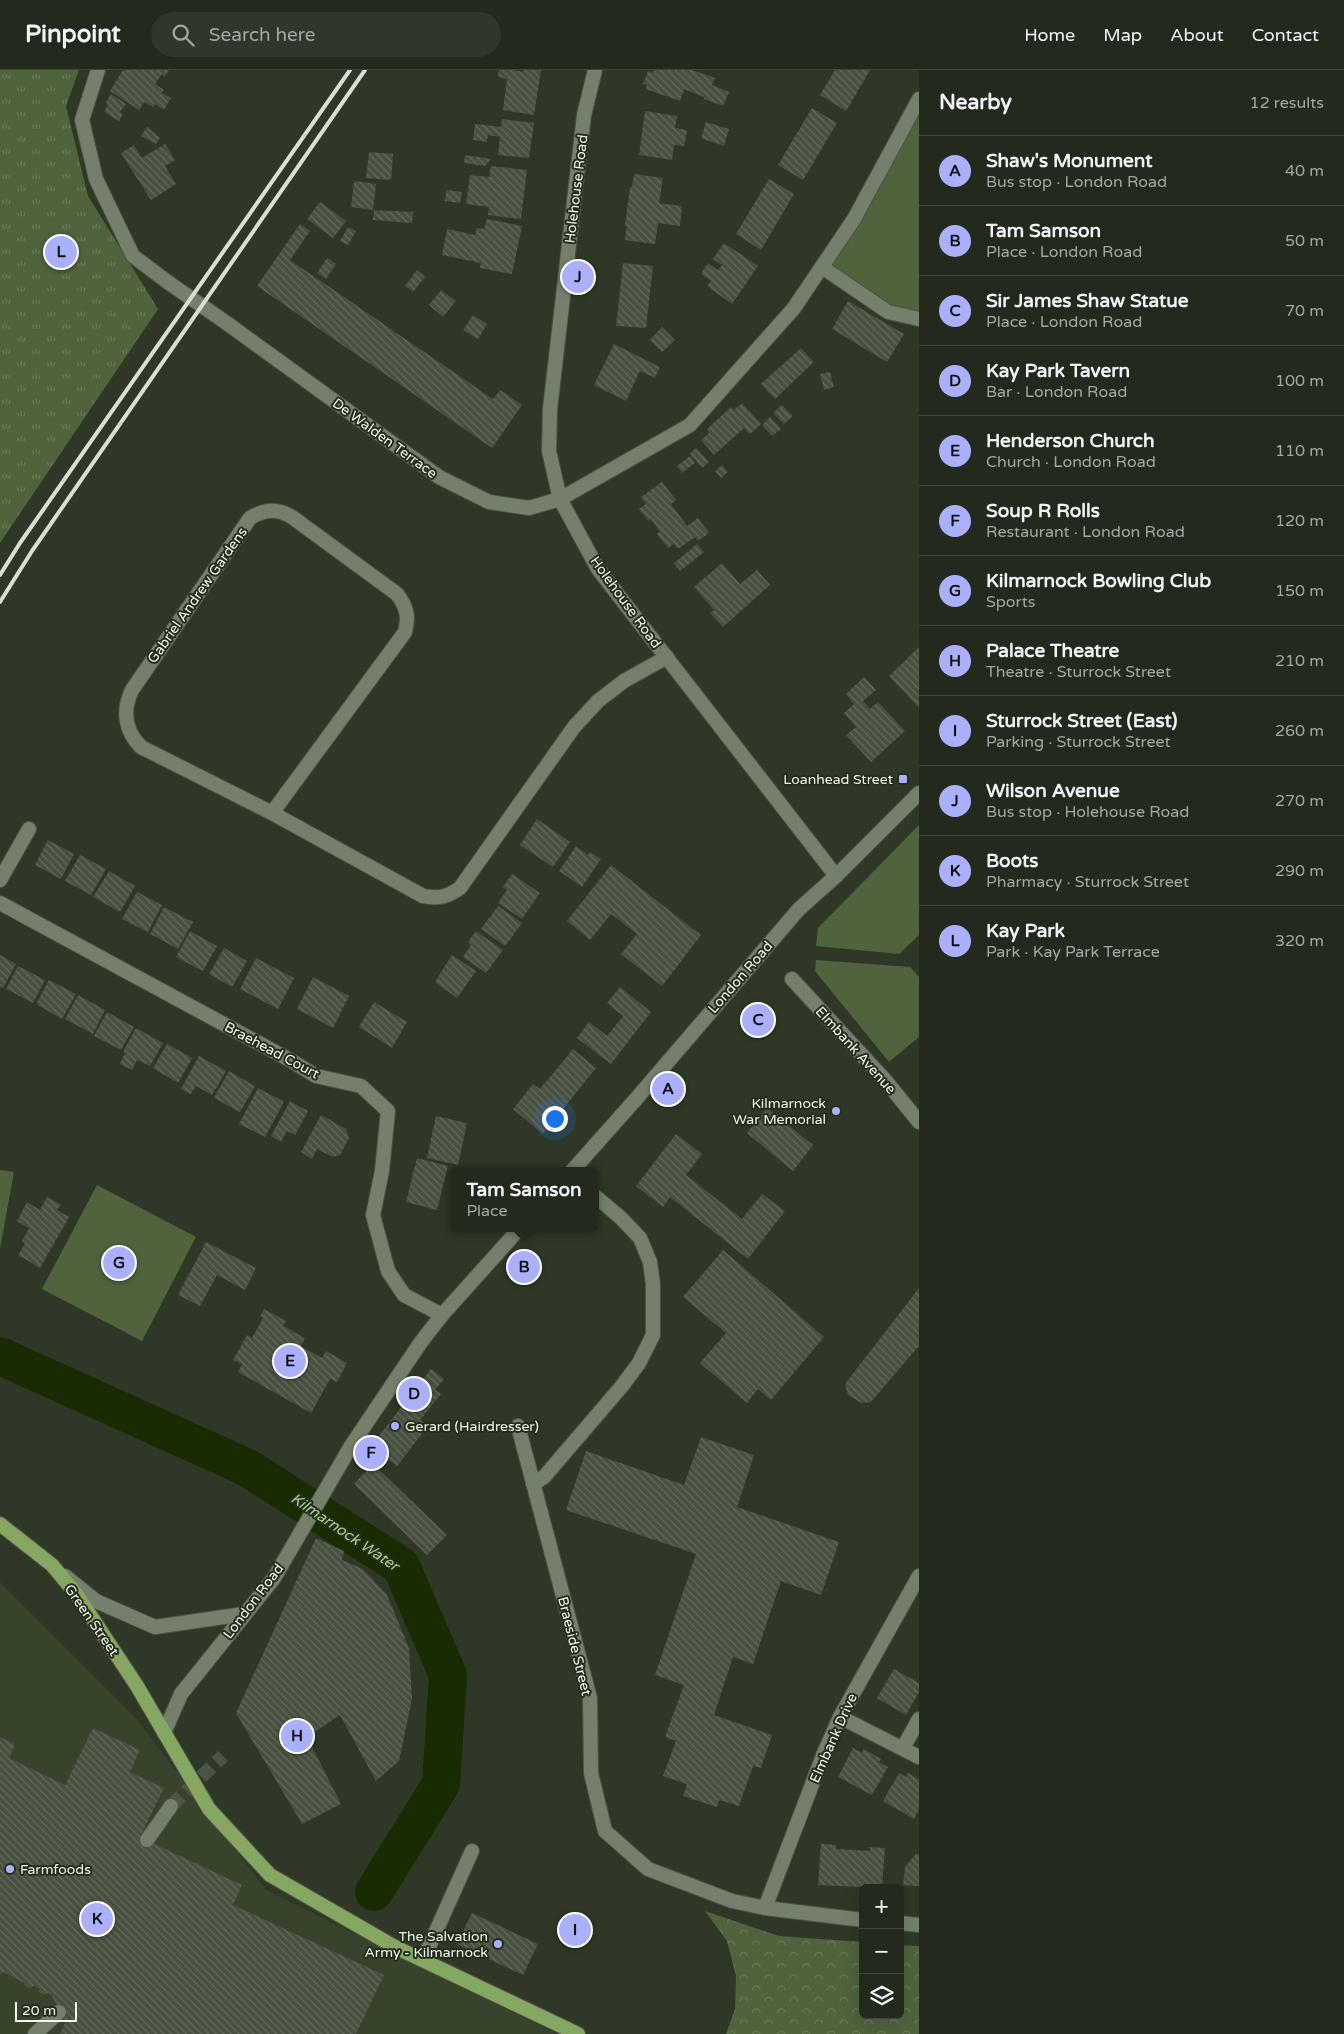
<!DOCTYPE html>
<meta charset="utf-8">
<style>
:root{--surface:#232a1d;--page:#2f362a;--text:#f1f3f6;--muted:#a3a7a4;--line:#40463b;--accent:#aab0fb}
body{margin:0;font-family:"Varela Round",sans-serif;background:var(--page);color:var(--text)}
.controls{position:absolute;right:15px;bottom:15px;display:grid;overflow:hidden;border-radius:8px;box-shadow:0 5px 20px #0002}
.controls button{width:45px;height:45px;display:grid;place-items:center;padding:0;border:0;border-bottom:1px solid var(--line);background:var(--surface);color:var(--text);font:25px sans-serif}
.scale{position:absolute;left:15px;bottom:12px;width:62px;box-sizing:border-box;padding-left:5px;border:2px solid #f1f7ec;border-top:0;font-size:14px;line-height:18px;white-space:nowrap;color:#f1f7ec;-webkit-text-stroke:4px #252e1d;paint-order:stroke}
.you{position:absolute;left:554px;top:1048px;width:18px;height:18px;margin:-12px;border:4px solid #fff;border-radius:50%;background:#1a73e8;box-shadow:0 0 0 8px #1a73e833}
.badge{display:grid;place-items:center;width:32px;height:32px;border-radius:50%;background:var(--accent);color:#111;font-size:16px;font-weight:700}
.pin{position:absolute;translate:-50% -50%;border:2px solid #fff;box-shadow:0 1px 5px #0006}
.popup{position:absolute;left:449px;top:1097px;width:150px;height:65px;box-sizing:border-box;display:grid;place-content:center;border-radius:8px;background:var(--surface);filter:drop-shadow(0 1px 4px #0005);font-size:16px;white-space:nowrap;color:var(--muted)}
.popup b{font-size:19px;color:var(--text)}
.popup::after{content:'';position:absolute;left:50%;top:100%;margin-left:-10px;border:10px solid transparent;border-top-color:var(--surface)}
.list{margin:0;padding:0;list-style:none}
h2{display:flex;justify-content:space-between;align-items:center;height:65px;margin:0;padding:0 20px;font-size:21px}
h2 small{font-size:16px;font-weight:400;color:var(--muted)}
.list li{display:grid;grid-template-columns:32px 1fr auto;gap:15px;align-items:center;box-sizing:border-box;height:70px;padding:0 20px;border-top:1px solid var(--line)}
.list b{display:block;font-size:19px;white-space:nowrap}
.list p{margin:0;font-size:16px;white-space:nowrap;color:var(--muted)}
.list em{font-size:16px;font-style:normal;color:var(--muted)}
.icon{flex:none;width:28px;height:28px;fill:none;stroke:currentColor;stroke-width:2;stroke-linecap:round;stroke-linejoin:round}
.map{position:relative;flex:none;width:919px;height:1964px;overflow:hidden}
header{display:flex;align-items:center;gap:30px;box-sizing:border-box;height:70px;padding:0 25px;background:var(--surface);border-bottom:1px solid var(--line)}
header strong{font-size:24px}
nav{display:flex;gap:28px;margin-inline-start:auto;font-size:18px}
.search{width:350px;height:45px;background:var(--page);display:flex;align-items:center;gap:12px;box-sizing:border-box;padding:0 18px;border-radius:28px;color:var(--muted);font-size:19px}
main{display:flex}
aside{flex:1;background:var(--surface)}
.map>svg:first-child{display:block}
.built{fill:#37432b}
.grass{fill:#4f633c}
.forest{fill:url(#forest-crowns)}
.park{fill:url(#park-tufts)}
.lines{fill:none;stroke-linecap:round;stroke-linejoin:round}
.river{stroke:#192b01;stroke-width:38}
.building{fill:url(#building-back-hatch)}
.pedestrian-tunnel{stroke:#4c5545;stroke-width:14;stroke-dasharray:14 7;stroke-linecap:butt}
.pedestrian-casing{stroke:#4b5444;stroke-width:16}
.minor-casing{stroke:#4b5444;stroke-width:16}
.secondary-casing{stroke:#4b5444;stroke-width:16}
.primary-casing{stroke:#4b5444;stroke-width:16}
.pedestrian{stroke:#75806c;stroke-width:14}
.minor{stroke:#75806c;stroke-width:14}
.secondary{stroke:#75806c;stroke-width:14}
.primary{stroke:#85a761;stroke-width:14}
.rail{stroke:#d9dfd3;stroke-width:4}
.poi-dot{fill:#aab0fb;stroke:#252e1d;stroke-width:2}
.labels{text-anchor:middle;stroke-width:4;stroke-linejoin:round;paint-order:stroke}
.street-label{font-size:14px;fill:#f1f7ec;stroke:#252e1d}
.poi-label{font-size:14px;fill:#f1f7ec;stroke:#252e1d;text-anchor:end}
.water-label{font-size:15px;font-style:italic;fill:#abce8a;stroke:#252e1d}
</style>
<header>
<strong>Pinpoint</strong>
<div class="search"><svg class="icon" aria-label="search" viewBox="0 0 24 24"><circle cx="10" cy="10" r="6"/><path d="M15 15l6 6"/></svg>Search here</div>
<nav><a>Home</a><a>Map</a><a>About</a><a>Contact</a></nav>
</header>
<main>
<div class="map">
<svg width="919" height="1964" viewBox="0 0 919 1964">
<defs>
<pattern id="forest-crowns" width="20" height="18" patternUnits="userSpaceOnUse" patternTransform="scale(1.25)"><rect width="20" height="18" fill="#4f633c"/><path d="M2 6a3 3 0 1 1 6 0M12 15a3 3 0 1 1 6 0" fill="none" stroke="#697a58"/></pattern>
<pattern id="park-tufts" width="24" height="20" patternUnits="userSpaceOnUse" patternTransform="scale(1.25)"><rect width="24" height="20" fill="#4f633c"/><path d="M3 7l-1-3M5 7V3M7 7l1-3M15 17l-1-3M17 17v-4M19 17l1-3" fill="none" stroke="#697a58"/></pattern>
<pattern id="building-back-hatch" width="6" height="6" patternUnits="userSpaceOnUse" patternTransform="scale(1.25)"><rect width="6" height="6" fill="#48513f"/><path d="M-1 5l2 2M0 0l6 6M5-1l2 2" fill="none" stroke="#636b5b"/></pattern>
</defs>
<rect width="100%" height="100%" fill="#2f3827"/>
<!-- built -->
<polygon class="built" points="0,1512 136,1648 266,1820 557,1964 0,1964"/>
<!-- grass -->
<g class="grass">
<polygon points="919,29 919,249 888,242 822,197"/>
<polygon points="919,755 919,865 899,884 816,876 818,858"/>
<polygon points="816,890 910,897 919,907 919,967 889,992 815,901"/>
<polygon points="0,1100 14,1102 0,1179"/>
<polygon points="97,1115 196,1167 142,1271 42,1219"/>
</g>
<!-- forest -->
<polygon class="forest" points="705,1841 779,1866 863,1872 863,1945 900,1945 900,1875 919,1876 919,1964 726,1964 735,1939 736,1906 727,1871"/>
<!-- park -->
<polygon class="park" points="0,0 79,0 66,36 88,126 158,239 0,473"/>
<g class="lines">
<!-- river -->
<polyline class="river" points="0,1286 248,1398 401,1496 448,1605 441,1714 374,1822"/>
</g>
<!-- building -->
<g class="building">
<polygon points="123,0 169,0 165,7 162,4 155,14 164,20 162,23 171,28 164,40 155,34 153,37 144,32 139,40 110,21"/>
<polygon points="499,0 514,0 523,2 523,0 541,0 534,45 503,40 507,9 498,7"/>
<polygon points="654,0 692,0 715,8 712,15 729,22 723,36 704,29 704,27 684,19 680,31 646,19 647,15 643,14 648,1 653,3"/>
<polygon points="835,0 870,0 846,41 820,25"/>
<polygon points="111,24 126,34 120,42 123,44 119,51 104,42 108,34 106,32"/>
<polygon points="812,38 837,53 803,110 778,95"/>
<polygon points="645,41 677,46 675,58 687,60 684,76 674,75 672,90 639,85"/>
<polygon points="502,49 534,53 529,88 498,85 500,67 488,65 487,72 473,70 475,54 501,57"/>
<polygon points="706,52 729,59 724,76 701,68"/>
<polygon points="147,57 160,68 156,74 141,66"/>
<polygon points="165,74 175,90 165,96 176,114 151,130 121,83 134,75 142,88"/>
<polygon points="369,82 393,84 391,110 366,108"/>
<polygon points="465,85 491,89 485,96 464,93"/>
<polygon points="491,96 527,100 521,149 488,145 489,137 466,134 470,105 489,107"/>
<polygon points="634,104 663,108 659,133 682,136 680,156 658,153 655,174 625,170 627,156 625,156 630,117 632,117"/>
<polygon points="769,109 794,124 761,180 736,164"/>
<polygon points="354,111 376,114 373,140 351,137"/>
<polygon points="446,120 462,122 460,133 445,131"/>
<polygon points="320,132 346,151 333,168 307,149"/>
<polygon points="374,140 413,142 412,153 373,150"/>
<polygon points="487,149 522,156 512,204 480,198 481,193 442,185 447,159 475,165 477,158 484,159"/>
<polygon points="300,154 310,161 290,190 493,329 500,320 522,335 492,378 257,216"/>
<polygon points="348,157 356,161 348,175 340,171"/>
<polygon points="724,173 758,196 732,234 707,216 711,211 701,204 708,193 718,200 722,195 713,189"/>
<polygon points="327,188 336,194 326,209 317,203"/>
<polygon points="623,193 653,196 646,258 616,256"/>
<polygon points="417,200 425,207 413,222 405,216"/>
<polygon points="441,220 456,231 443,247 429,235"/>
<polygon points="848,231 904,264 887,292 832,259"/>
<polygon points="473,245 487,254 478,269 463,260"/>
<polygon points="662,257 675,270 662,282 650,270"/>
<polygon points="614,274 660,297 655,308 640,301 626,331 594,315"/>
<polygon points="801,278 814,292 775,329 761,314"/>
<polygon points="830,302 834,317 824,320 820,304"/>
<polygon points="742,333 761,354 750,364 744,358 714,385 701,370 709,363 707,359 731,337 734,340"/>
<polygon points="782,335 793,346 784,354 773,343"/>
<polygon points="770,347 781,359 772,366 762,355"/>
<polygon points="696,378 709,392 702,398 690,384"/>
<polygon points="690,386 695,393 682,403 677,396"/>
<polygon points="722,395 728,402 721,408 715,401"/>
<polygon points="662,412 676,430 671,434 687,456 698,448 709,463 698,471 695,467 678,479 674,474 668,478 657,464 660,462 651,449 648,451 639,439 646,434 641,427"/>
<polygon points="697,474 704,482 680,501 674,493"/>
<polygon points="722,493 740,514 757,500 770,515 723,557 710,543 714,540 694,517"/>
<polygon points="919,577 919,638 889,606"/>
<polygon points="864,607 876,620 863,631 870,639 878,632 905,661 871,692 846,665 856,657 844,643 854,634 846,624"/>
<polygon points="537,749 570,772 553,797 520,775"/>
<polygon points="48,770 74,784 61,809 35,795"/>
<polygon points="576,776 588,785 590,782 601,789 582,817 559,801"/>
<polygon points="80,785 106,799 91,825 65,811"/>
<polygon points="611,795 701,865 662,916 621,884 637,864 611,844 590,870 567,851"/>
<polygon points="109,801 135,816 120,842 93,827"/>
<polygon points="512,804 540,823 522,849 498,833 507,820 503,817"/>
<polygon points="137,822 162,835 148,862 122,849"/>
<polygon points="498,836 522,853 505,876 481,859"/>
<polygon points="164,837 193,852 178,879 150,864"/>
<polygon points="190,861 217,876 203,901 176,887"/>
<polygon points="476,861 503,880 486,903 463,887 471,875 468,872"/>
<polygon points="224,878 247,891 232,917 209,904"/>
<polygon points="0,885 16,894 3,918 0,916"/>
<polygon points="452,885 476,901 457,928 435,912"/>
<polygon points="256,888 294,908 278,939 240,919"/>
<polygon points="18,896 45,910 33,933 6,919"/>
<polygon points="313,907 349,926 333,958 297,939"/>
<polygon points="49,910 76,924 62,949 36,934"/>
<polygon points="620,917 651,942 611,994 577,968 589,952 607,966 623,946 607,933"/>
<polygon points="78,925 105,940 93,964 65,949"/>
<polygon points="374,932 407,952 392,978 359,957"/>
<polygon points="107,942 134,957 121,980 94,966"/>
<polygon points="136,958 163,973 150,996 137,990 132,1000 120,994 125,983 123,982"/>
<polygon points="167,974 192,988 178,1013 153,998"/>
<polygon points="573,979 596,998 543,1064 513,1039 533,1014 540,1019"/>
<polygon points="199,986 226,1001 212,1025 196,1016 191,1024 181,1019"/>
<polygon points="229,1001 255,1016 240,1042 214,1028"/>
<polygon points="258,1018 284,1032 265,1067 239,1054"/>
<polygon points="290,1031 308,1041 295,1065 287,1061 281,1072 271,1066"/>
<polygon points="767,1038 813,1075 793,1101 747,1063"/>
<polygon points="321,1045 346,1059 349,1068 340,1085 333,1087 317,1079 312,1089 301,1082"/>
<polygon points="436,1046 467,1053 458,1095 427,1088"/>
<polygon points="676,1064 702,1084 686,1105 742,1149 762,1124 785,1141 748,1189 670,1127 663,1137 636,1116"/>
<polygon points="417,1088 448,1096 437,1140 406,1132"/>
<polygon points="47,1127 61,1135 57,1140 69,1147 40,1198 18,1185 25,1173 22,1171 29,1158 17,1151 27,1132 40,1140"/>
<polygon points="206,1172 256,1198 245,1220 217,1205 200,1236 178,1225"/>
<polygon points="723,1180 824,1267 771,1330 758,1319 747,1333 700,1293 726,1263 683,1227"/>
<polygon points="919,1218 919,1278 918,1277 871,1332 861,1333 848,1325 845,1314"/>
<polygon points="264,1239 286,1251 283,1256 305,1268 301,1276 322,1288 326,1281 347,1293 337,1312 330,1309 311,1343 238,1302 242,1294 233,1290 247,1265 252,1268 263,1248 260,1246"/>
<polygon points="431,1299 444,1309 435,1320 441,1324 420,1350 428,1356 397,1396 371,1376"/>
<polygon points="701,1367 754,1385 737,1437 839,1472 821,1525 781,1511 753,1594 733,1587 714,1645 772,1665 761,1698 753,1696 739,1736 719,1730 717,1737 683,1726 687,1714 663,1706 676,1671 665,1667 684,1615 655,1605 696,1484 566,1440 586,1381 684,1415"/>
<polygon points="373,1394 447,1465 427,1485 354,1414"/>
<polygon points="316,1468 344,1481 342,1490 363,1499 387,1525 409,1578 412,1629 399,1691 376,1711 340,1645 307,1667 341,1734 302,1754 236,1643"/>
<polygon points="894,1599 919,1613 919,1622 906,1645 877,1628"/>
<polygon points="93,1658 140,1680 130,1702 164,1718 140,1767 242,1815 233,1835 384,1905 356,1964 60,1964 65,1953 52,1926 48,1923 44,1925 39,1922 39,1918 34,1916 30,1918 26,1916 24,1913 4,1902 0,1904 0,1667 15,1674 9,1688 65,1715"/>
<polygon points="853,1678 862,1683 864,1679 881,1689 879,1692 888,1697 872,1725 838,1707"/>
<polygon points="899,1703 906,1707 908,1703 919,1709 919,1739 914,1749 883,1731"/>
<polygon points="821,1774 836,1775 836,1779 852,1780 870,1781 870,1777 885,1778 882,1818 818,1815"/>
<polygon points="916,1784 919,1784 919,1816 903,1815 905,1797"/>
<polygon points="472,1843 538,1874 523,1905 457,1874"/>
</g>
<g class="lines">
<!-- pedestrian-tunnel -->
<polyline class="pedestrian-tunnel" points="171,1736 223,1686"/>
<defs>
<g id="pedestrian">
<polyline points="169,213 228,254"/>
<polyline points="147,1770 171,1736"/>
<polyline points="35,1964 59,1942"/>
</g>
<g id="minor">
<polyline points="98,0 82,50 96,109 133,186 169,213"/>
<polyline points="595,0 584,45 550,339 549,381 560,429 598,499 836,806"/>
<polyline points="822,197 888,242 919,249"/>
<polyline points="228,254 439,407 489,432 529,438 560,429 690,355 794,238 854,149 919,29"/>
<path d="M272,743L405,562C409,547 407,537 397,524L292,447C277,438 265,439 250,448L132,620C122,641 125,661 141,677L272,743L423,826C439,829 447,827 460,818L574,657L598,631L624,611L667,587"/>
<polyline points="0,810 29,759"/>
<polyline points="0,833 290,990 316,1006 361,1016 388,1041 382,1101 373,1145 388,1201 404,1225 442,1245"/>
<polyline points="792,909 885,1010 919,1052"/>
<polyline points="518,1356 590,1628 591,1703 605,1761 648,1799 732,1831 765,1838 863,1850"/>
<polyline points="533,1414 544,1407 622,1316 639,1293 653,1265 653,1214 650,1192 640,1168 621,1148 595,1126"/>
<polyline points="840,1647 919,1687"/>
<polyline points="903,1678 919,1649"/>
<polyline points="765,1838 824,1683 840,1647 919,1506"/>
<polyline points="900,1853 919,1855"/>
<polyline points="423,1890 472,1781"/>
</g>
<g id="secondary">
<polyline points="572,1101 636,1029 799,839 836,806 919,723"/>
<polyline points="65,1506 96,1531 155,1557 244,1544"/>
<polyline points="164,1663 181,1624 274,1508 351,1376 421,1272 442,1245 520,1158"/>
</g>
<polyline id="primary" points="0,1454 52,1495 77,1525 137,1616 209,1739 270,1805 395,1877 578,1964"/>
</defs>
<!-- pedestrian casing -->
<use href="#pedestrian" class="pedestrian-casing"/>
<!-- minor casing -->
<use href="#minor" class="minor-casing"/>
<!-- secondary casing -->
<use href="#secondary" class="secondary-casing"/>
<!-- primary casing -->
<use href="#primary" class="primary-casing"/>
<!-- pedestrian -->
<use href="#pedestrian" class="pedestrian"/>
<!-- minor -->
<use href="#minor" class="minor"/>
<!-- secondary -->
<use href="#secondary" class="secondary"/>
<!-- primary -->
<use href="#primary" class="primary"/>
<!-- rail -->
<g class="rail">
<polyline points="0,505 20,473 350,0"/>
<polyline points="0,532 32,481 365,0"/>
</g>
</g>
<!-- markers -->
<g class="poi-dot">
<rect x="898" y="704" width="10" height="10" rx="2.5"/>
<circle cx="836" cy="1041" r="5"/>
<circle cx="395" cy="1356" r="5"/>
<circle cx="10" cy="1799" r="5"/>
<circle cx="498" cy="1874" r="5"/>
</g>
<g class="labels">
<!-- street labels -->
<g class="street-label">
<text transform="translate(576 119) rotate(-83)" y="5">Holehouse Road</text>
<text transform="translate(385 368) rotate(36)" y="5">De Walden Terrace</text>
<text transform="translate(197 525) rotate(-55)" y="5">Gabriel Andrew Gardens</text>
<text transform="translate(626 532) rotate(54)" y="5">Holehouse Road</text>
<text transform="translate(740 907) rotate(-49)" y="5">London Road</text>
<text transform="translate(272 980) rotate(28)" y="5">Braehead Court</text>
<text transform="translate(856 980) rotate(48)" y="5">Elmbank Avenue</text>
<text transform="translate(253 1531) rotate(-53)" y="5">London Road</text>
<text transform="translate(92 1550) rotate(55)" y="5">Green Street</text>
<text transform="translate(575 1576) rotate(76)" y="5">Braeside Street</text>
<text transform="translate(833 1668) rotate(-66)" y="5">Elmbank Drive</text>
</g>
<!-- poi labels -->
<g class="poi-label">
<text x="893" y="714">Loanhead Street</text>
<text x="826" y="1038">Kilmarnock<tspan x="826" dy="16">War Memorial</tspan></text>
<text x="405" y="1361" text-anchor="start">Gerard (Hairdresser)</text>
<text x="20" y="1804" text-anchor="start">Farmfoods</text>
<text x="488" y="1871">The Salvation<tspan x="488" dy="16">Army - Kilmarnock</tspan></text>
</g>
<!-- water labels -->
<g class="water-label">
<text transform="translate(345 1462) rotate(34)" y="5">Kilmarnock Water</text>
</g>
</g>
</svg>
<div class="controls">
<button>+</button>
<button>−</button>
<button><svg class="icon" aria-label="layers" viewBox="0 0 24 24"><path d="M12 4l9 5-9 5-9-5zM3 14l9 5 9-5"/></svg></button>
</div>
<div class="scale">20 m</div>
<div class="you"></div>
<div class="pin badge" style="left:668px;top:1019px">A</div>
<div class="pin badge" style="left:524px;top:1197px">B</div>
<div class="popup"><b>Tam Samson</b>Place</div>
<div class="pin badge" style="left:758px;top:950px">C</div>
<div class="pin badge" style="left:414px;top:1324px">D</div>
<div class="pin badge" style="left:290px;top:1291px">E</div>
<div class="pin badge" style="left:371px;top:1383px">F</div>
<div class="pin badge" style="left:119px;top:1193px">G</div>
<div class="pin badge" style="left:297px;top:1666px">H</div>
<div class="pin badge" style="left:575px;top:1860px">I</div>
<div class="pin badge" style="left:578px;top:207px">J</div>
<div class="pin badge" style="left:97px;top:1849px">K</div>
<div class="pin badge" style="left:61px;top:182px">L</div>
</div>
<aside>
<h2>Nearby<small>12 results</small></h2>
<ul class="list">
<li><span class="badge">A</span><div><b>Shaw's Monument</b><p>Bus stop · London Road</p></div><em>40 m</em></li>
<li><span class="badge">B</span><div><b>Tam Samson</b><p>Place · London Road</p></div><em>50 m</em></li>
<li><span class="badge">C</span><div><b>Sir James Shaw Statue</b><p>Place · London Road</p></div><em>70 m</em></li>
<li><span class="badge">D</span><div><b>Kay Park Tavern</b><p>Bar · London Road</p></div><em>100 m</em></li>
<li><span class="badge">E</span><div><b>Henderson Church</b><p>Church · London Road</p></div><em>110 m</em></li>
<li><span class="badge">F</span><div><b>Soup R Rolls</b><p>Restaurant · London Road</p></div><em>120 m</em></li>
<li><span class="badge">G</span><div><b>Kilmarnock Bowling Club</b><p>Sports</p></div><em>150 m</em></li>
<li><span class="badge">H</span><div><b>Palace Theatre</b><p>Theatre · Sturrock Street</p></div><em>210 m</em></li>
<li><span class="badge">I</span><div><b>Sturrock Street (East)</b><p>Parking · Sturrock Street</p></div><em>260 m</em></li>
<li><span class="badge">J</span><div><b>Wilson Avenue</b><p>Bus stop · Holehouse Road</p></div><em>270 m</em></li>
<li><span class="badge">K</span><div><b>Boots</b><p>Pharmacy · Sturrock Street</p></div><em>290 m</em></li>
<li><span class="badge">L</span><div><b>Kay Park</b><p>Park · Kay Park Terrace</p></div><em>320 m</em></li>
</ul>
</aside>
</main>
